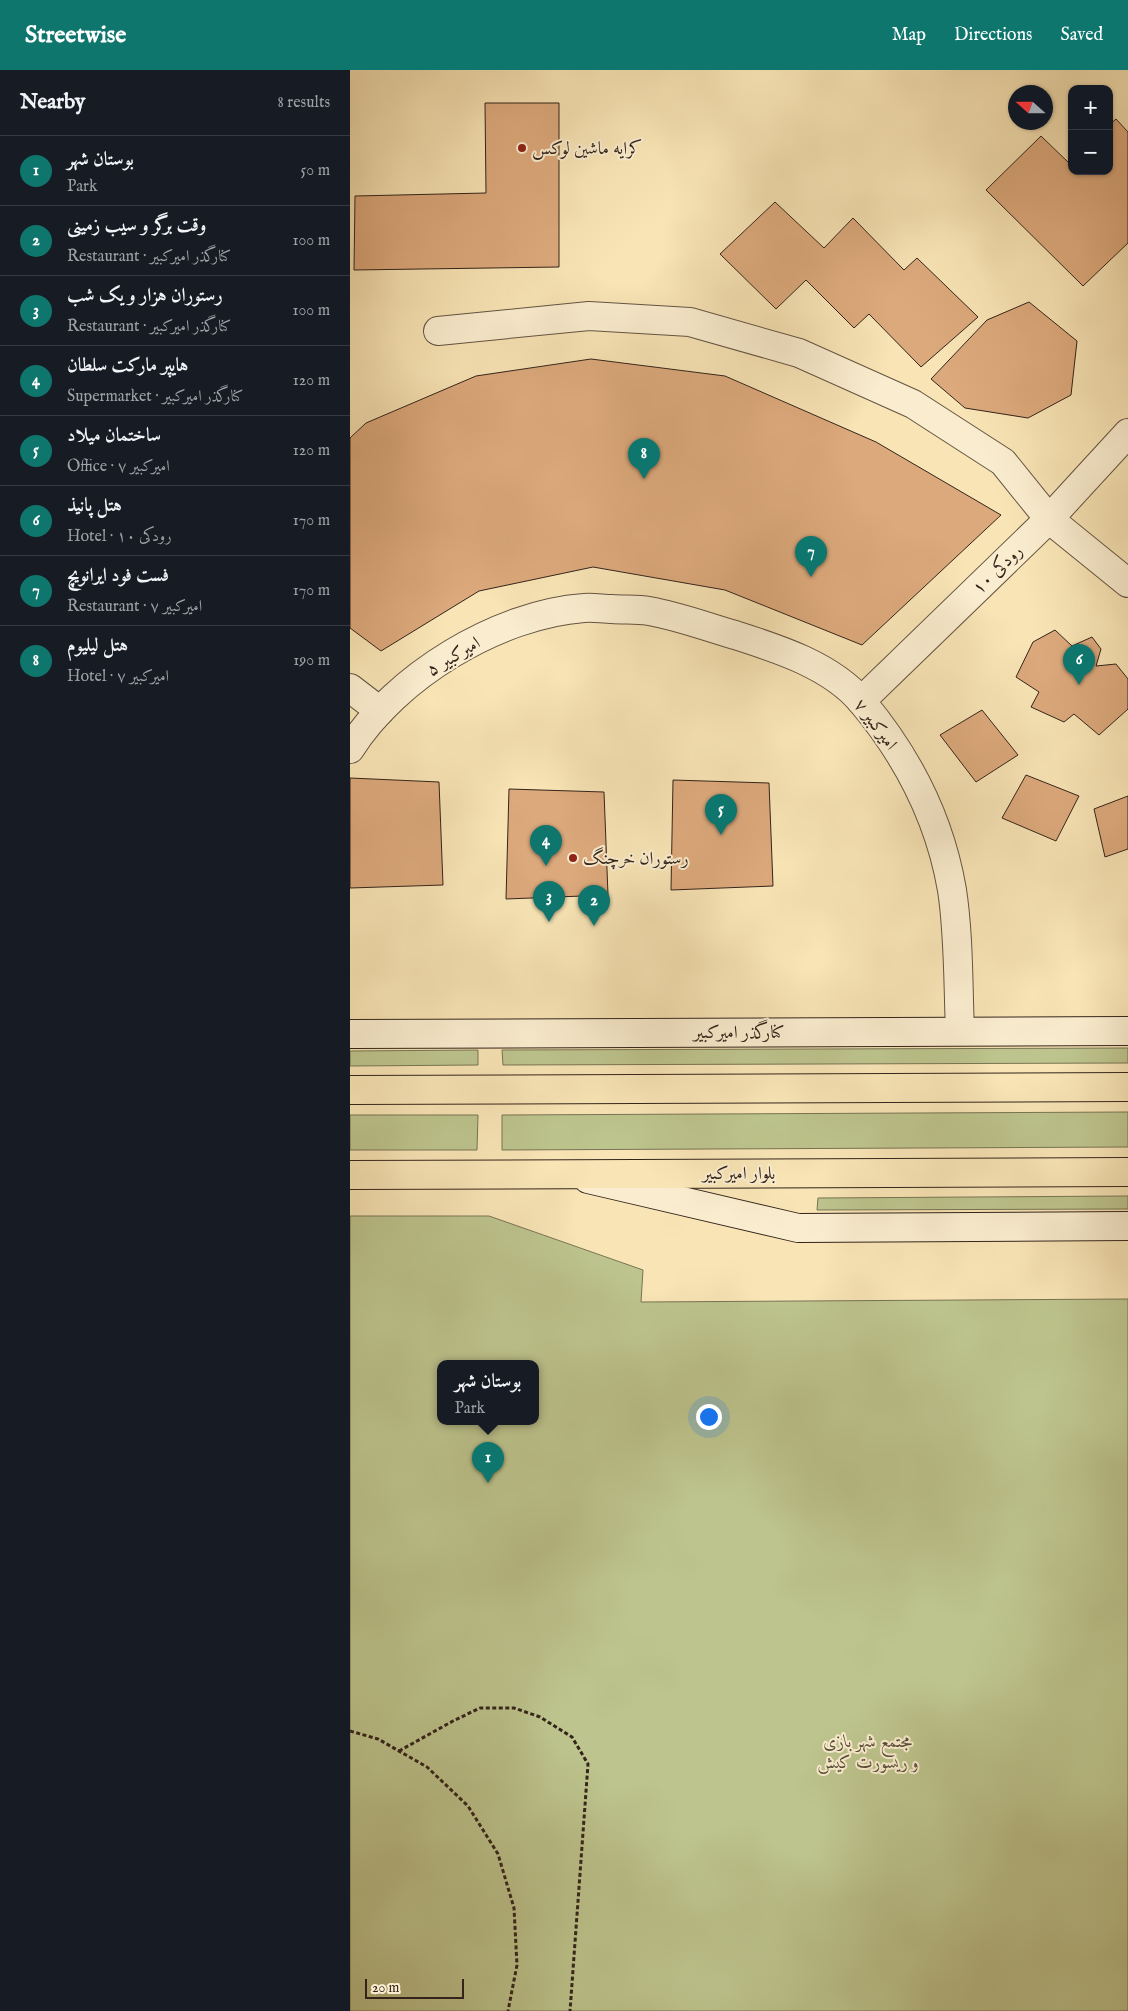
<!DOCTYPE html>
<meta charset="utf-8">
<style>
:root{--surface:#171b24;--page:#242831;--text:#f1f3f6;--muted:#9ea1a6;--line:#363941;--accent:#0f766e}
body{margin:0;font-family:"IM FELL English",Amiri,serif;background:var(--page);color:var(--text)}
.controls{position:absolute;right:15px;top:15px;display:grid;overflow:hidden;border-radius:10px;box-shadow:0 1px 4px #0004}
.controls button{width:45px;height:45px;display:grid;place-items:center;padding:0;border:0;border-bottom:1px solid var(--line);background:var(--surface);color:var(--text);font:25px sans-serif}
.compass{position:absolute;left:658px;top:15px;width:45px;height:45px;border-radius:50%;background:var(--surface);box-shadow:0 1px 4px #0004;rotate:291deg}
.scale{position:absolute;left:15px;bottom:12px;width:99px;box-sizing:border-box;padding-left:5px;border:2px solid #33241b;border-top:0;font-size:14px;line-height:18px;white-space:nowrap;color:#33241b;-webkit-text-stroke:4px #faedcf;paint-order:stroke}
.you{position:absolute;left:358px;top:1346px;width:18px;height:18px;margin:-12px;border:4px solid #fff;border-radius:50%;background:#1a73e8;box-shadow:0 0 0 8px #1a73e833}
.badge{display:grid;place-items:center;width:32px;height:32px;border-radius:50%;background:var(--accent);color:#fff;font-size:16px;font-weight:700}
.pin{position:absolute;translate:-50% -41px;filter:drop-shadow(0 1px 2px #0008)}
.pin::after{content:'';position:absolute;top:26px;width:18px;height:15px;background:inherit;clip-path:polygon(0 0,100% 0,50% 100%)}
.popup{position:absolute;left:87px;top:1290px;width:102px;height:65px;box-sizing:border-box;display:grid;place-content:center;border-radius:10px;background:var(--surface);filter:drop-shadow(0 1px 4px #0005);font-size:16px;white-space:nowrap;color:var(--muted)}
.popup b{font-size:19px;color:var(--text)}
.popup::after{content:'';position:absolute;left:50%;top:100%;margin-left:-10px;border:10px solid transparent;border-top-color:var(--surface)}
.list{margin:0;padding:0;list-style:none}
h2{display:flex;justify-content:space-between;align-items:center;height:65px;margin:0;padding:0 20px;font-size:21px}
h2 small{font-size:16px;font-weight:400;color:var(--muted)}
.list li{display:grid;grid-template-columns:32px 1fr auto;gap:15px;align-items:center;box-sizing:border-box;height:70px;padding:0 20px;border-top:1px solid var(--line)}
.list b{display:block;font-size:19px;white-space:nowrap}
.list p{margin:0;font-size:16px;white-space:nowrap;color:var(--muted)}
.list em{font-size:16px;font-style:normal;color:var(--muted)}
.map{position:relative;flex:none;width:778px;height:1941px;overflow:hidden}
header{display:flex;align-items:center;gap:30px;box-sizing:border-box;height:70px;padding:0 25px;background:var(--accent);color:#fff}
header strong{font-size:24px}
nav{display:flex;gap:28px;margin-inline-start:auto;font-size:18px}
main{display:flex}
aside{flex:1;background:var(--surface)}
.map>svg:first-child{display:block}
.green{fill:#bdc48d;stroke:#787454;fill-rule:evenodd}
.building{fill:#dca97c;stroke:#33241b}
.lines{fill:none;stroke-linecap:round;stroke-linejoin:round}
.street-casing{stroke:#645442;stroke-width:30}
.secondary-casing{stroke:#33241b;stroke-width:30}
.primary-casing{stroke:#33241b;stroke-width:30}
.path{stroke:#33241b;stroke-width:3;stroke-dasharray:4 2.5;stroke-linecap:butt}
.street{stroke:#faedcf;stroke-width:28}
.secondary{stroke:#faedcf;stroke-width:28}
.primary{stroke:#f8e4b5;stroke-width:28}
.poi-dot{fill:#8f2418;stroke:#faedcf;stroke-width:2}
.labels{text-anchor:middle;stroke-width:4;stroke-linejoin:round;paint-order:stroke}
.poi-label{font-size:18px;fill:#33241b;stroke:#faedcf;text-anchor:start}
.street-label{font-size:18px;fill:#33241b;stroke:#faedcf}
.park-label{font-size:18px;font-style:italic;fill:#564c38;stroke:#faedcf}
</style>
<header>
<strong>Streetwise</strong>
<nav><a>Map</a><a>Directions</a><a>Saved</a></nav>
</header>
<main>
<aside>
<h2>Nearby<small>8 results</small></h2>
<ul class="list">
<li><span class="badge">1</span><div><b>بوستان شهر</b><p>Park</p></div><em>50 m</em></li>
<li><span class="badge">2</span><div><b>وقت برگر و سیب‌ زمینی</b><p>Restaurant · کنارگذر امیرکبیر</p></div><em>100 m</em></li>
<li><span class="badge">3</span><div><b>رستوران هزار و یک شب</b><p>Restaurant · کنارگذر امیرکبیر</p></div><em>100 m</em></li>
<li><span class="badge">4</span><div><b>هایپر مارکت سلطان</b><p>Supermarket · کنارگذر امیرکبیر</p></div><em>120 m</em></li>
<li><span class="badge">5</span><div><b>ساختمان میلاد</b><p>Office · امیرکبیر ۷</p></div><em>120 m</em></li>
<li><span class="badge">6</span><div><b>هتل پانیذ</b><p>Hotel · رودکی ۱۰</p></div><em>170 m</em></li>
<li><span class="badge">7</span><div><b>فست فود ایرانویچ</b><p>Restaurant · امیرکبیر ۷</p></div><em>170 m</em></li>
<li><span class="badge">8</span><div><b>هتل لیلیوم</b><p>Hotel · امیرکبیر ۷</p></div><em>190 m</em></li>
</ul>
</aside>
<div class="map">
<svg width="778" height="1941" viewBox="0 0 778 1941">
<rect width="100%" height="100%" fill="#f8e4b5"/>
<filter id="stains"><feTurbulence type="fractalNoise" baseFrequency=".004" numOctaves="4"/><feColorMatrix values="0 0 0 0 .2 0 0 0 0 .09 0 0 0 0 .02 0 0 0 .5 -.17"/></filter>
<radialGradient id="worn" r=".72"><stop offset=".6" stop-color="#630" stop-opacity="0"/><stop offset="1" stop-color="#630" stop-opacity=".3"/></radialGradient>
<!-- green -->
<g class="green">
<polygon points="778,978 778,993 153,995 152,980"/>
<polygon points="128,980 128,995 0,996 0,981"/>
<polygon points="778,1042 778,1077 152,1080 152,1045"/>
<polygon points="0,1045 128,1045 127,1080 0,1080"/>
<polygon points="778,1126 778,1139 467,1140 468,1128"/>
<path d="M0,1146H139L293,1200L291,1232L778,1229V1941H0ZM90,1294H186V1352H90Z"/>
</g>
<!-- building -->
<g class="building">
<polygon points="135,33 209,33 209,197 4,200 5,126 136,123"/>
<polygon points="766,49 778,62 778,173 733,216 636,120 691,66 719,93 722,90 722,101 759,101 759,55"/>
<polygon points="425,132 474,178 503,148 554,200 567,188 628,247 571,297 519,244 504,258 456,210 426,239 370,184"/>
<polygon points="679,232 727,271 721,325 678,348 615,338 581,309 637,250"/>
<polygon points="241,289 375,306 526,372 651,445 512,575 375,520 243,497 129,521 31,581 0,558 0,368 16,353 126,306"/>
<polygon points="705,560 722,576 742,567 751,579 746,596 766,594 778,609 778,639 749,665 724,644 714,652 681,637 689,622 666,607 683,572"/>
<polygon points="632,640 668,685 626,712 590,665"/>
<polygon points="676,705 729,726 706,771 652,748"/>
<polygon points="0,708 89,712 93,815 0,818"/>
<polygon points="323,710 419,713 423,816 321,820"/>
<polygon points="159,719 254,722 258,825 156,829"/>
<polygon points="778,726 778,779 755,787 744,739"/>
</g>
<g class="lines">
<defs>
<g id="street">
<polyline points="88,261 239,246 340,252 449,283 563,334 653,392 699,449 778,513"/>
<polyline points="0,618 30,641"/>
<polyline points="511,631 699,449 778,363"/>
<path d="M0,679C45,607 148,544 234,538C243,537 253,539 262,539C274,540 287,539 299,541C328,546 357,557 385,565C429,579 482,596 512,632C558,687 590,750 602,820C609,866 608,915 610,961"/>
</g>
<g id="secondary">
<polyline points="0,964 778,961"/>
<polyline points="238,1109 448,1158 778,1156"/>
</g>
<g id="primary">
<polyline points="0,1020 778,1017"/>
<polyline points="0,1105 778,1102"/>
</g>
</defs>
<!-- street casing -->
<use href="#street" class="street-casing"/>
<!-- secondary casing -->
<use href="#secondary" class="secondary-casing"/>
<!-- primary casing -->
<use href="#primary" class="primary-casing"/>
<!-- path -->
<g class="path">
<polyline points="0,1661 28,1669 77,1697 118,1736 148,1784 164,1838 167,1895 158,1941"/>
<polyline points="49,1681 103,1651 130,1638 164,1638 190,1647 222,1667 238,1694 220,1941"/>
</g>
<!-- street -->
<use href="#street" class="street"/>
<!-- secondary -->
<use href="#secondary" class="secondary"/>
<!-- primary -->
<use href="#primary" class="primary"/>
</g>
<!-- markers -->
<g class="poi-dot">
<circle cx="172" cy="78" r="5"/>
<circle cx="223" cy="788" r="5"/>
</g>
<g class="labels">
<!-- poi labels -->
<g class="poi-label">
<text x="182" y="84">کرایه ماشین لوکس</text>
<text x="233" y="794">رستوران خرچنگ</text>
</g>
<!-- street labels -->
<g class="street-label">
<text transform="translate(647 499) rotate(-44)" y="6">رودکی ۱۰</text>
<text transform="translate(103 586) rotate(-31)" y="6">امیرکبیر ۵</text>
<text transform="translate(526 654) rotate(53)" y="6">امیرکبیر ۷</text>
<text x="389" y="968">کنارگذر امیرکبیر</text>
<text x="389" y="1109">بلوار امیرکبیر</text>
</g>
<!-- park labels -->
<g class="park-label">
<text x="518" y="1677">مجتمع شهر بازی<tspan x="518" dy="21">و ریسورت کیش</tspan></text>
</g>
</g>
<rect width="100%" height="100%" filter="url(#stains)"/>
<rect width="100%" height="100%" fill="url(#worn)"/>
</svg>
<div class="controls">
<button>+</button>
<button>−</button>
</div>
<svg class="compass" viewBox="-18 -18 36 36"><path d="M0-13l5 13h-10z" fill="#e53935"/><path d="M0 13l5-13h-10z" fill="#9ea1a6"/></svg>
<div class="scale">20 m</div>
<div class="you"></div>
<div class="pin badge" style="left:138px;top:1413px">1</div>
<div class="popup"><b>بوستان شهر</b>Park</div>
<div class="pin badge" style="left:244px;top:856px">2</div>
<div class="pin badge" style="left:199px;top:852px">3</div>
<div class="pin badge" style="left:196px;top:796px">4</div>
<div class="pin badge" style="left:371px;top:765px">5</div>
<div class="pin badge" style="left:729px;top:615px">6</div>
<div class="pin badge" style="left:461px;top:507px">7</div>
<div class="pin badge" style="left:294px;top:409px">8</div>
</div>
</main>
